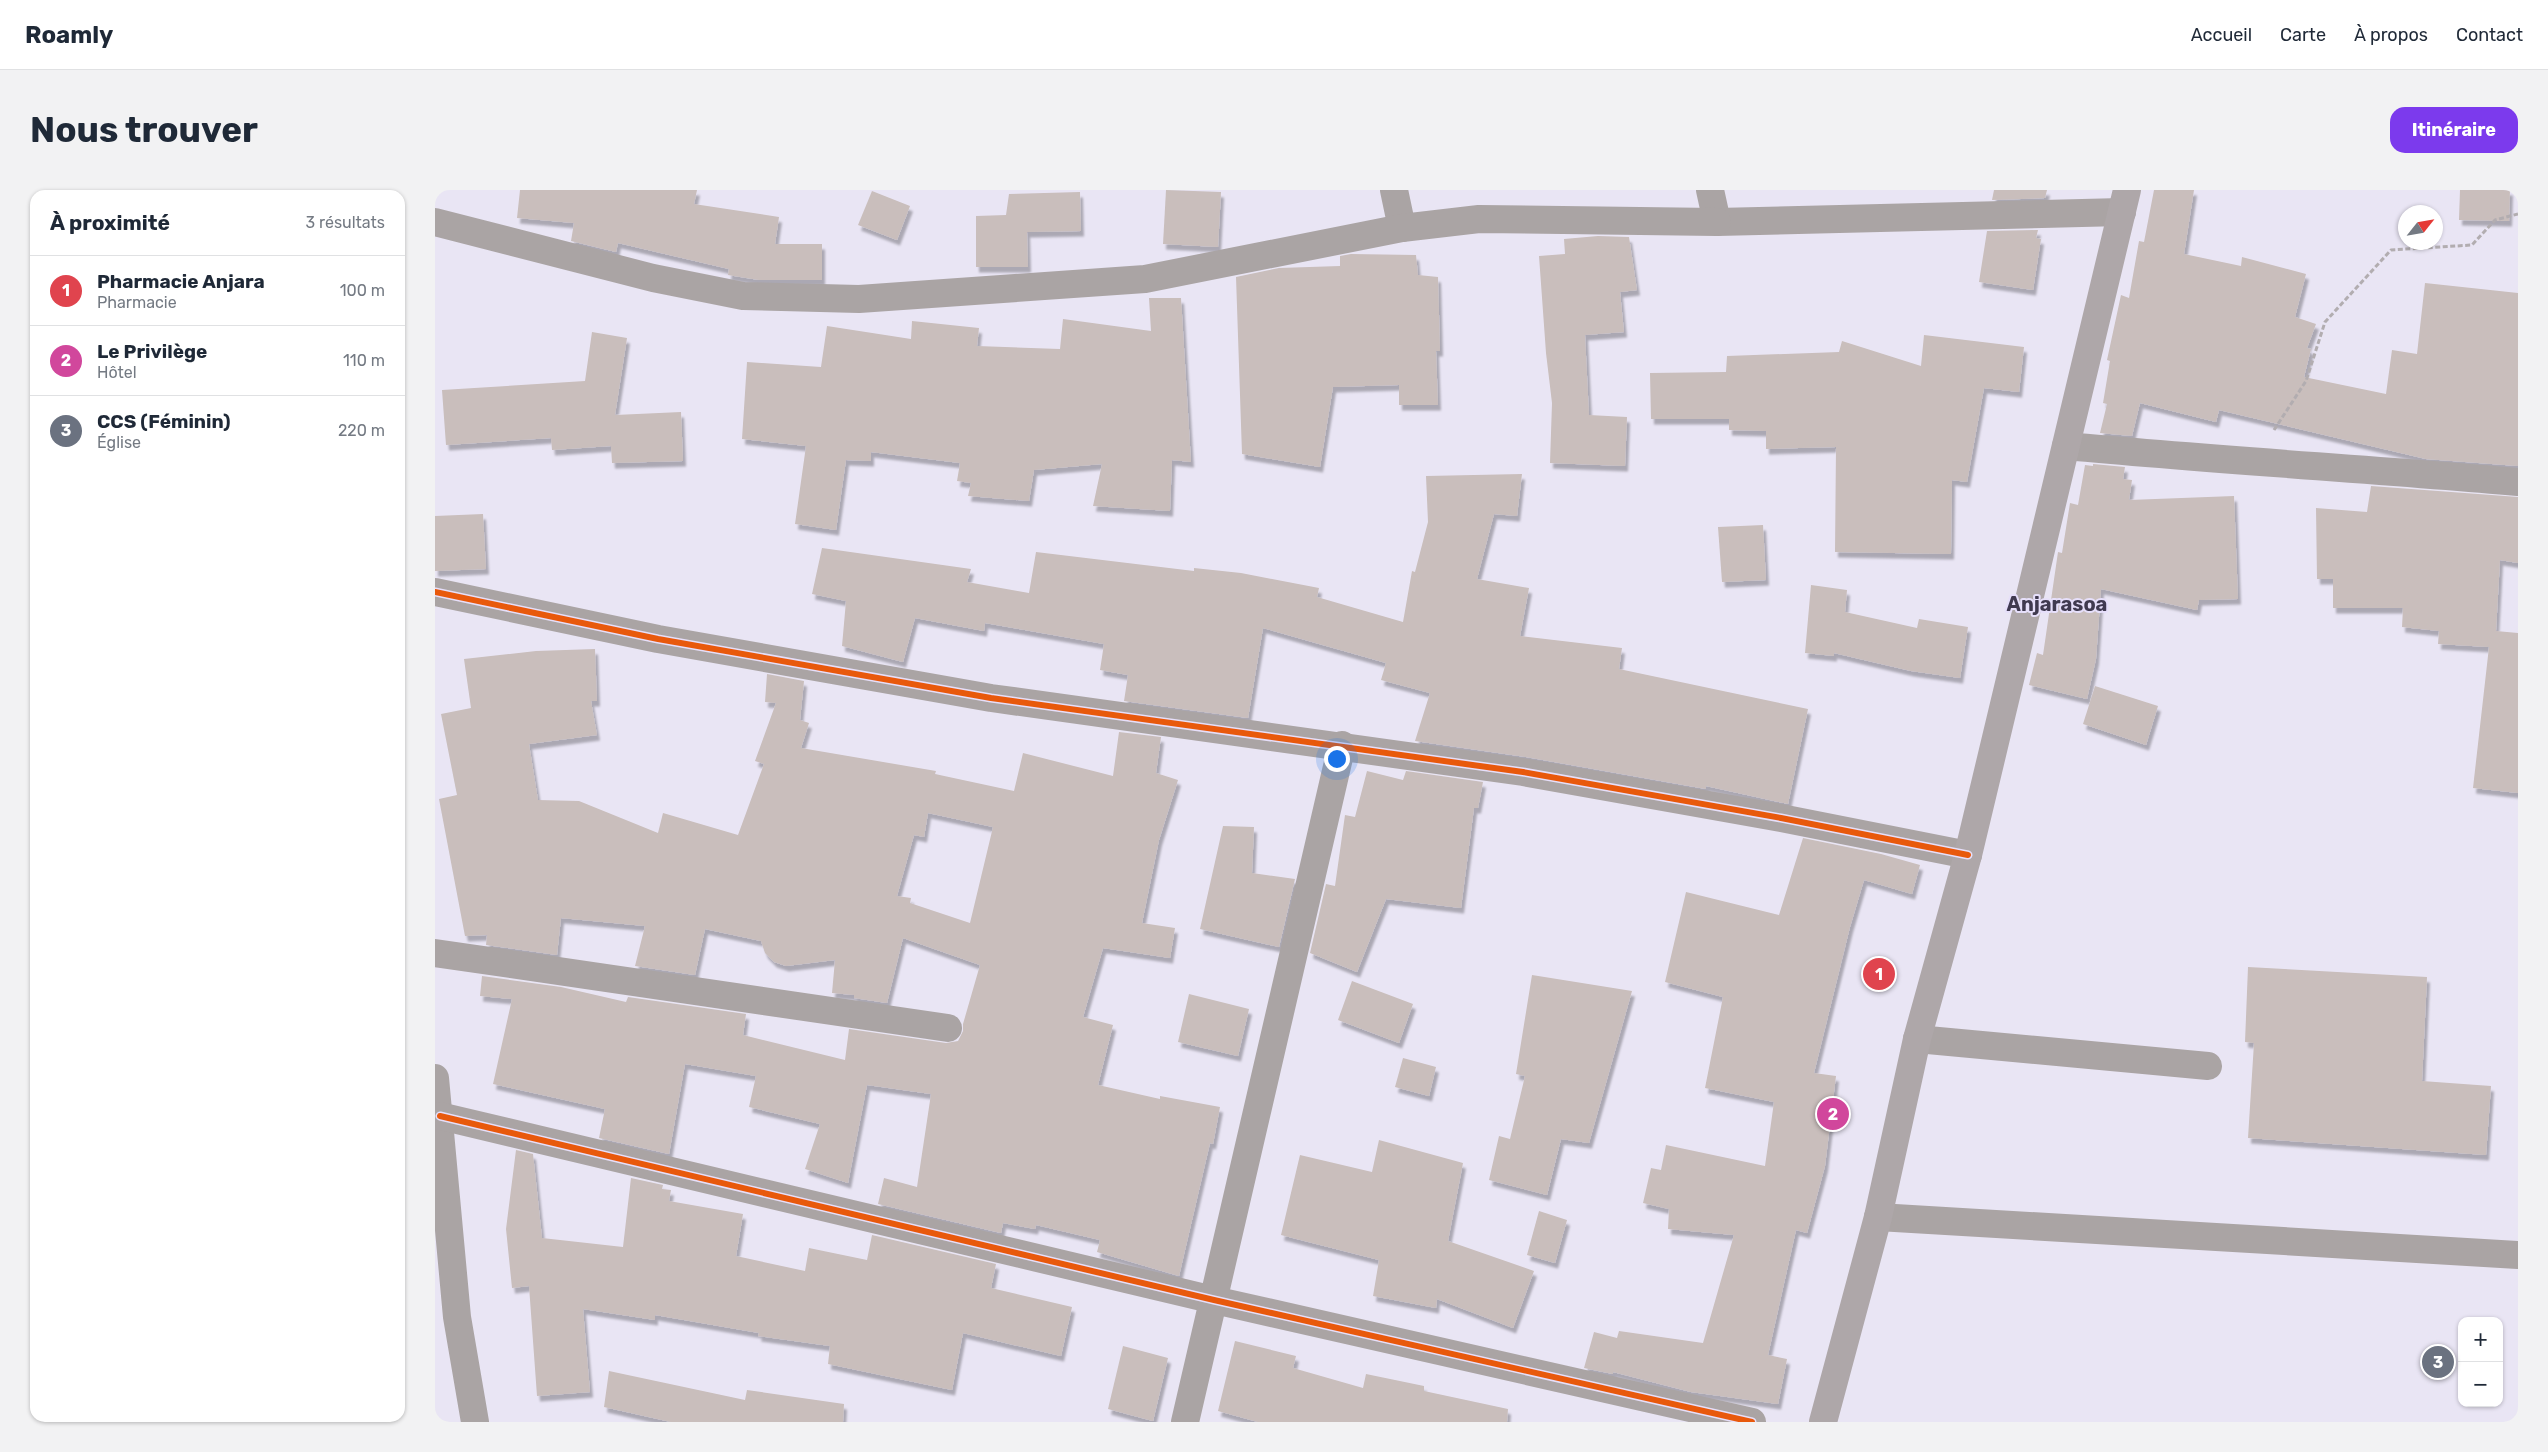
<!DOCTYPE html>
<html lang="fr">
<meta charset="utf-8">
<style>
:root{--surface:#fff;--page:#f2f2f3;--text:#1f2937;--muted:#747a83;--line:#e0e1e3;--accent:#7c3aed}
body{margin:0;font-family:Rubik,sans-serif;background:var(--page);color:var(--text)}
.controls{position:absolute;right:15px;bottom:15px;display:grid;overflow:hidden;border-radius:10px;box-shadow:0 1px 4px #0004}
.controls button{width:45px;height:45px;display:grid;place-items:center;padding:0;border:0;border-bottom:1px solid var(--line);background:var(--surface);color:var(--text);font:25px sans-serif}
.compass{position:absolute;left:1963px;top:15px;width:45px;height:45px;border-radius:50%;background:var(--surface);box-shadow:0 1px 4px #0004;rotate:59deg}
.you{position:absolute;left:901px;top:568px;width:18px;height:18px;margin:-12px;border:4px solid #fff;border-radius:50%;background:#1a73e8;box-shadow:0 0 0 8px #1a73e833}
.badge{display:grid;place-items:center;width:32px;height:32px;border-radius:50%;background:var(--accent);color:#fff;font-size:16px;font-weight:700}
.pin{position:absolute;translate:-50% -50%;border:2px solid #fff;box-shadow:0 1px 5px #0006}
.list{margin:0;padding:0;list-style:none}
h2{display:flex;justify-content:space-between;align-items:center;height:65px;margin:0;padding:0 20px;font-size:21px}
h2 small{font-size:16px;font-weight:400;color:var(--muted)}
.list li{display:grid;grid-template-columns:32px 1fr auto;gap:15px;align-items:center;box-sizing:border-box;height:70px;padding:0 20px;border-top:1px solid var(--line)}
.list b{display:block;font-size:19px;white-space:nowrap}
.list p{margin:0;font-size:16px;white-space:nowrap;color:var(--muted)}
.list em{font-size:16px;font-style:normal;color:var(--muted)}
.map{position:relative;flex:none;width:2083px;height:1232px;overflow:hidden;border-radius:15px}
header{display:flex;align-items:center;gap:30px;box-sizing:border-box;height:70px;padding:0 25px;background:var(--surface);border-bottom:1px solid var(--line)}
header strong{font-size:24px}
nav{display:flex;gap:28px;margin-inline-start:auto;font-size:18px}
.intro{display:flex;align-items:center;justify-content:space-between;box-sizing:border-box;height:120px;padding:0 30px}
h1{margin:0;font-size:35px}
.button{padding:12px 22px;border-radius:15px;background:var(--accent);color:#fff;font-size:18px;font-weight:700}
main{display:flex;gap:30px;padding:0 30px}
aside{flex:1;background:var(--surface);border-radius:15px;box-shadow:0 1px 4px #0004}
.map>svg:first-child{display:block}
.building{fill:#c9bebc;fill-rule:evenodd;filter:url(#shadow)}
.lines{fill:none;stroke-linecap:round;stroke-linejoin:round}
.path{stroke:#b2adb0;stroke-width:3;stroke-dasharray:5 2.5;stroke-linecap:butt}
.minor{stroke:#aaa4a4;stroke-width:28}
.major{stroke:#aea7a9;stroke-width:28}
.cycleway-casing{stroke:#e6dffa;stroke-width:9}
.cycleway{stroke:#e8590c;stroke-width:6}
.labels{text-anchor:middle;stroke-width:4;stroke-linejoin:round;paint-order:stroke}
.district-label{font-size:20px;font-weight:bold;fill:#403a50;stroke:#e6dffa}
</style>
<header>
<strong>Roamly</strong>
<nav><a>Accueil</a><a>Carte</a><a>À propos</a><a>Contact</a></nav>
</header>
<div class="intro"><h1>Nous trouver</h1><a class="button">Itinéraire</a></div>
<main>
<aside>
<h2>À proximité<small>3 résultats</small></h2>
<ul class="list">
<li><span class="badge" style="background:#e0444e">1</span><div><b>Pharmacie Anjara</b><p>Pharmacie</p></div><em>100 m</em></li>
<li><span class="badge" style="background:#d1479c">2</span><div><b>Le Privilège</b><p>Hôtel</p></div><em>110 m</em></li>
<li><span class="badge" style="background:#6b7280">3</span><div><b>CCS (Féminin)</b><p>Église</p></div><em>220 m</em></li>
</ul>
</aside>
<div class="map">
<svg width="2083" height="1232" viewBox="0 0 2083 1232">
<defs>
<filter id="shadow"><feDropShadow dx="3" dy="5.5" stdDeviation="1" flood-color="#0004"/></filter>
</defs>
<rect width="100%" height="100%" fill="#e9e5f4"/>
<!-- building -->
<g class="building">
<polygon points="85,0 262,0 259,14 344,27 340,54 387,54 387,90 324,90 293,85 294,79 183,53 181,62 136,51 139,33 82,28"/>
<polygon points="731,0 786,2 783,57 728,54"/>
<polygon points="1559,0 1612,0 1610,8 1557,10"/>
<polygon points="1719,0 1759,0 1749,64 1806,76 1807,67 1871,84 1860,127 1881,134 1872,158 1876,159 1869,187 1951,204 1957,160 1982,164 1990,93 2083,103 2083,276 1991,269 1784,220 1781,232 1705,213 1697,246 1665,243 1672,214 1668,213 1675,171 1672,170 1686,105 1694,108 1704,51 1709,52"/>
<polygon points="2025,0 2075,0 2074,31 2024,30"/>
<polygon points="437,1 475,16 462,50 423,35"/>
<polygon points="645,2 646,41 592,42 593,77 541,77 541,26 571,25 574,4"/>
<polygon points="1603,40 1601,48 1606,49 1598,100 1544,92 1552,41"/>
<polygon points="1163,46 1194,47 1202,100 1185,102 1189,142 1150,145 1154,225 1192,227 1190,276 1115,273 1117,213 1111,163 1104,66 1130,64 1129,49"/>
<polygon points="916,64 981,65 983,85 1003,87 1005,161 1001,161 1003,215 964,215 964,195 898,197 885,277 807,264 801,87 844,78 905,76 905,66"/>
<polygon points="714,108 746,108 756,272 737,270 735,321 658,316 667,274 599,280 594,311 533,306 536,293 522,291 525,273 436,262 436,271 411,270 401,340 360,334 371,256 307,249 312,172 386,177 392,136 476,149 477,131 544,138 542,156 625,159 628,129 716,141"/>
<polygon points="157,142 192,148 180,225 246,222 248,271 177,273 176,256 117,260 116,248 11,255 7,200 150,191"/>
<polygon points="1489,145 1589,157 1584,202 1549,198 1532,292 1517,290 1516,364 1400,362 1401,257 1331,259 1331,241 1294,240 1294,229 1216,229 1215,183 1291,182 1292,166 1404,162 1407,151 1486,176"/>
<polygon points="1658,274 1690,277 1688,289 1697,290 1694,310 1799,306 1803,409 1764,410 1762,420 1666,399 1661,469 1652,509 1594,495 1602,463 1608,465 1623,362 1627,363 1635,313 1643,315 1650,275 1658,276"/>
<polygon points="1087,284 1082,326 1059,324 1042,389 1094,398 1085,446 1187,458 1184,479 1373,519 1353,614 1271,596 1271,599 1091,567 980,551 995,503 946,490 951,473 828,438 813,528 689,511 693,485 665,480 669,454 550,433 549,441 480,428 468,472 407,456 411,411 377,404 387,358 536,379 532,392 594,403 601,362 759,381 759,378 806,383 884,398 882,407 968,432 977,381 980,382 993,332 991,286"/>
<polygon points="1936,296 2083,307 2083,373 2065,370 2061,441 2083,443 2083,603 2038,598 2054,457 2003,454 2004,441 1967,437 1968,418 1898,418 1898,389 1882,389 1881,318 1932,322"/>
<polygon points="48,324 51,379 0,381 0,326"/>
<polygon points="1328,335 1331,390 1287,392 1283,337"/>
<polygon points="1376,395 1412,400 1410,422 1482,438 1484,429 1533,437 1525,488 1476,481 1399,463 1399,466 1370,463"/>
<path d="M160,459L162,511H156L162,545L94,554L103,610L144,611L223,643L228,623L303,645L329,574L320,571L341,513L330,512L332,484L369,491L365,530L374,533L366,558L501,581L500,584L579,601L588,563L678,586L684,542L726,547L721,583L743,590L724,650L707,733L740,738L735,768L668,758L648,827L678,835L663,895L725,909V906L785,917L778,954L775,953L744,1086L662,1062L665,1050L601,1035L600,1039L568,1033L566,1043L443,1014L449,988L482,997L496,904L432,895L413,993L370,979L385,934L314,917L321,886L250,874L234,964L164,948L170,919L58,894L77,809L45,806L47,786L126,797L191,812L193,807L311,824L308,845L410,870L414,839L511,853L523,851L528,841V834L545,775L468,748L452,813L419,808V805L397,803L400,770L351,776L339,772L330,763L326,751L270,739L260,785L200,776L210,736L126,728L122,765L51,755L52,745L30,746L4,609L22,605L6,524L36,518L29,469L101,461ZM493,623L558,637L535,733L475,713L476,708L462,706L479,645L489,647Z"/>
<polygon points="1660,496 1723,516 1711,555 1648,534"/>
<polygon points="932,581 968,590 971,581 1048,592 1043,618 1039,618 1026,718 951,709 922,782 875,763 891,694 900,696 910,625 920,627"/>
<polygon points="788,636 819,637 817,683 860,689 844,757 765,739"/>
<polygon points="1368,648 1446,664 1485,675 1477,704 1429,690 1415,737 1379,883 1401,886 1390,976 1372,1043 1361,1040 1333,1165 1352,1169 1343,1214 1256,1202 1178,1182 1178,1184 1149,1178 1159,1142 1182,1148 1184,1141 1268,1153 1299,1045 1233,1039 1234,1019 1208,1013 1216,978 1226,980 1231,955 1330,976 1339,912 1270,898 1288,807 1230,792 1251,702 1344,725"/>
<polygon points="1813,777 1992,787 1987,891 2056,896 2051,965 1813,948 1819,853 1810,852"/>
<polygon points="1097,785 1197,801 1154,953 1126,949 1112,1005 1054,990 1064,946 1075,949 1090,886 1081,884"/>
<polygon points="917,791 978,814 964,853 903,830"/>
<polygon points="754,804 814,819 803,866 743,852"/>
<polygon points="968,868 1001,877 994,906 960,897"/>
<polygon points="944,950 1028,973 1013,1051 1099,1081 1078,1138 1002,1109 1001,1118 938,1106 944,1070 846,1045 865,965 937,982"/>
<polygon points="81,960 98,964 107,1048 188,1057 196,988 228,995 227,999 236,1000 234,1011 308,1024 301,1066 370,1081 374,1058 432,1070 437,1045 561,1074 556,1098 637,1117 626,1166 528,1143 517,1200 393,1174 395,1156 323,1146 324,1143 220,1125 220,1130 148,1119 155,1202 102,1206 94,1096 77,1098 71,1039"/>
<polygon points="1104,1021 1132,1030 1120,1073 1092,1065"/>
<polygon points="800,1151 861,1166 858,1178 928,1198 931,1184 989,1196 989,1201 1073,1219 1072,1232 823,1232 783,1221"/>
<polygon points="688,1156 733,1168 718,1231 673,1219"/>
<polygon points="174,1181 310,1210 312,1200 409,1214 408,1232 236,1232 169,1217"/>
</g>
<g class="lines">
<!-- path -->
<polyline class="path" points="1839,240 1871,191 1890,132 1956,60 2037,55 2060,30 2083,24"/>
<!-- minor -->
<g class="minor">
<polyline points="959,0 967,38"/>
<polyline points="1275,0 1282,32 1687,22"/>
<polyline points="0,32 218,88 308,106 424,109 710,89 967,38 1044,29 1282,32"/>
<path d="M1631,256C1782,270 1932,279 2083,292"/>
<polyline points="0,402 223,449 556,508 1088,582 1346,628 1533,665"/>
<polyline points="0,763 513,838"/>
<polyline points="1482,849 1773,876"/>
<polyline points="0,888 22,1127 40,1232"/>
<polyline points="5,926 779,1110 1317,1232"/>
<polyline points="1443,1027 2083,1065"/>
<polyline points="750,1232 907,555"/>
</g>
<!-- major -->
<polyline class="major" points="1388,1232 1443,1027 1482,849 1533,665 1692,0"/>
<defs>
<g id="cycleway">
<polyline points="0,402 223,449 556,508 1088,582 1346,628 1533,665"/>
<polyline points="5,926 779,1110 1317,1232"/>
</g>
</defs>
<!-- cycleway casing -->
<use href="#cycleway" class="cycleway-casing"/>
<!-- cycleway -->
<use href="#cycleway" class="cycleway"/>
</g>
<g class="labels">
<!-- district labels -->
<g class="district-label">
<text x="1622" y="421">Anjarasoa</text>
</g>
</g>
</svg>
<div class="controls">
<button>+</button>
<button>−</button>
</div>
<svg class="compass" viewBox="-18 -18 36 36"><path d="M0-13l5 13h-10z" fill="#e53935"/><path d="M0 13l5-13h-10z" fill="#747a83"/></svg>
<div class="you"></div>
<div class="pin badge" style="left:1444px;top:784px;background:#e0444e">1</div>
<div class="pin badge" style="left:1398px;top:924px;background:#d1479c">2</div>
<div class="pin badge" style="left:2003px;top:1172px;background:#6b7280">3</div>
</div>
</main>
